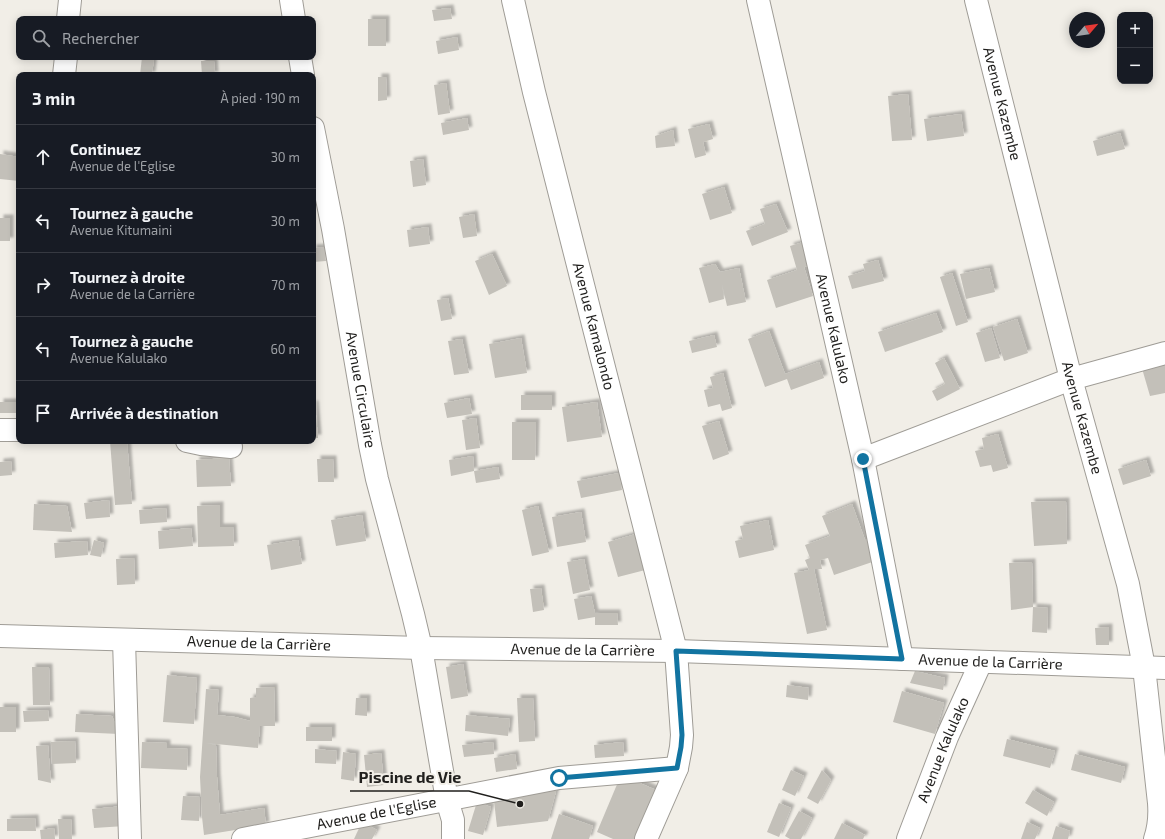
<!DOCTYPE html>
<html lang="fr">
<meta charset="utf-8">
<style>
:root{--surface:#171b24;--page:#242831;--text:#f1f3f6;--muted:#9ea1a6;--line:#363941}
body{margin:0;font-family:"Exo 2",sans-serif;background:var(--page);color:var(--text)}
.controls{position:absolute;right:12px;top:12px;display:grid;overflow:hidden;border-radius:8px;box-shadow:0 2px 10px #0003}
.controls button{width:36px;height:36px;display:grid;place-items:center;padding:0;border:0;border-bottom:1px solid var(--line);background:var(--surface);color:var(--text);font:20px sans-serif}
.compass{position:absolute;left:1069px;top:12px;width:36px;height:36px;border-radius:50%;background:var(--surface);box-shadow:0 2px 10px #0003;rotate:61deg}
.stop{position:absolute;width:12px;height:12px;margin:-9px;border:3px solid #1274a1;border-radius:50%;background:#fff}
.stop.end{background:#1274a1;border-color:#fff;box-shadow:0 1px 4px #0008}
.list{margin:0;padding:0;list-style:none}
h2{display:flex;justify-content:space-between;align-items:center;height:52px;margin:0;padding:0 16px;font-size:17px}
h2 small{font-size:13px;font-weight:400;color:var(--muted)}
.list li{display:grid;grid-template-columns:26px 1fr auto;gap:12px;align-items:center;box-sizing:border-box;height:64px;padding:0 16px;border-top:1px solid var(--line)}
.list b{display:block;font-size:15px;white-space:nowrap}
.list p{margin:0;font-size:13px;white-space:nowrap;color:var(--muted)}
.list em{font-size:13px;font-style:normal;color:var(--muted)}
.icon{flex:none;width:22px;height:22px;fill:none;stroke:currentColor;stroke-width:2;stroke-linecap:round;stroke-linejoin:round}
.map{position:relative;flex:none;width:1165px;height:839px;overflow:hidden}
.search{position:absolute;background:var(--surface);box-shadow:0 2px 10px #0003;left:16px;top:16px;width:300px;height:44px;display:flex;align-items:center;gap:10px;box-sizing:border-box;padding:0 14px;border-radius:8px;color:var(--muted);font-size:15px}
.panel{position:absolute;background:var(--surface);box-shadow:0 2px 10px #0003;left:16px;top:72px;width:300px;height:372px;border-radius:8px}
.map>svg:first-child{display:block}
.building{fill:#c3c0b9;filter:url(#shadow)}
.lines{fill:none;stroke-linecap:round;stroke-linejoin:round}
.minor-casing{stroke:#9f9c96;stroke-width:24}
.minor{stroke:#fff;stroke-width:22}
.route{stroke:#1274a1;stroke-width:5}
.labels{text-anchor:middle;stroke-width:4;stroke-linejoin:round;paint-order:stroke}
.street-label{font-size:15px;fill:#201f1d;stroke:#f1eee7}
.leader{fill:none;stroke:#201f1d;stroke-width:1.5}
.callout-dot{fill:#201f1d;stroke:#f1eee7;stroke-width:1.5}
.callout-label{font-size:16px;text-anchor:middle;font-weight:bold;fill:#201f1d;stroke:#f1eee7;stroke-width:4;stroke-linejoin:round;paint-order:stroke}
</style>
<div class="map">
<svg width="1165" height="839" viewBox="0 0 1165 839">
<defs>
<filter id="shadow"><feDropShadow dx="3.5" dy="-3.5" stdDeviation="1" flood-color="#0004"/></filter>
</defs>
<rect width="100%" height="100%" fill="#f1eee7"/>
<!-- building -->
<g class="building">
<polygon points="450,8 452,19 434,21 432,10"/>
<rect x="368" y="19" width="18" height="27"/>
<polygon points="457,37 459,50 438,54 436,41"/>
<polygon points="142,57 154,58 152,75 140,75"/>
<polygon points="201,61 214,61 215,75 202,75"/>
<polygon points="378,77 386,77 387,100 378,101"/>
<polygon points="446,83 450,113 438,115 434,85"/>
<polygon points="908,94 912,140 892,141 888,96"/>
<polygon points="961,114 964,136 927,141 924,119"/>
<polygon points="467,118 469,130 443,135 441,123"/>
<polygon points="709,124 713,139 703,142 706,155 695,158 688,129"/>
<polygon points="673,130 675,146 656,148 655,136"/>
<polygon points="1120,133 1125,149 1097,156 1093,141"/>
<polygon points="0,154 19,157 19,181 0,179"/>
<polygon points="423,159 426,185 413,187 410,161"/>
<polygon points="724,187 732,213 710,220 702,194"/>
<polygon points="776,204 788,232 752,246 746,231 765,224 760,209"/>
<polygon points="474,214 477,236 463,238 459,217"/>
<rect x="0" y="218" width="10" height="23"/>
<polygon points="428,227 430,244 409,247 407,230"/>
<polygon points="807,241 814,265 804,267 813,296 776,308 767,280 797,270 790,246"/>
<polygon points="324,247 326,261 313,262 313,248"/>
<polygon points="492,254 507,286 489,295 475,261"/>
<polygon points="878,260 884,281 852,289 848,276 865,271 863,264"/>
<polygon points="715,264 720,272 739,268 746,302 727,306 722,284 724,299 709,303 699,268"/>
<polygon points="989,268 995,292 966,299 960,274"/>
<polygon points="952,273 968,322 956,326 940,277"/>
<polygon points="448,298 452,319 441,321 437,300"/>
<polygon points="936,313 943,332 885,352 878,332"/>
<polygon points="1017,319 1028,353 1004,361 993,327"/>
<polygon points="991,328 1000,358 985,362 976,333"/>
<polygon points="769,331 785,374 819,362 824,378 791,390 787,379 765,387 748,339"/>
<polygon points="714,335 717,347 692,353 689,341"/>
<polygon points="521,338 527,373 495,378 489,344"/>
<polygon points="462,339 469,373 454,375 448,341"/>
<polygon points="944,358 960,389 937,401 932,391 945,384 935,363"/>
<polygon points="1163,359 1165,367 1165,393 1150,396 1141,365"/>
<polygon points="723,373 732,408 722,411 720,404 708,407 704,390 713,388 710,377"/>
<rect x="521" y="395" width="31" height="15"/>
<polygon points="469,398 472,414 447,418 444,403"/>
<rect x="0" y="402" width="19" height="11"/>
<polygon points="597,402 602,437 567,442 562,407"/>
<polygon points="313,404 315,404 318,438 313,438"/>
<polygon points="476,418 480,448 466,450 462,420"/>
<polygon points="719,421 729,454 713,460 702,426"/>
<polygon points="512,422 536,422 535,460 512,460"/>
<polygon points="998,434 1008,468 993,472 991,465 980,467 975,451 984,449 982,438"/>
<polygon points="110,441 127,441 132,504 115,505"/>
<polygon points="473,456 474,471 451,476 449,460"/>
<polygon points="229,458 231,486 197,487 196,460"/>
<polygon points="317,459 333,459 334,482 318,482"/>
<polygon points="1146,460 1151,476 1123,485 1118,469"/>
<polygon points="11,461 12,475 0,476 0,462"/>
<polygon points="498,467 500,479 476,483 474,471"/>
<polygon points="619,473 622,490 581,498 577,481"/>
<polygon points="109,500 110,517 86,519 84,503"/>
<polygon points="1066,501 1067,544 1034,546 1031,502"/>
<polygon points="34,504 67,506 72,532 33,530"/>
<polygon points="852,504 865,540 878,539 884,558 834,575 828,558 820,560 822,569 814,569 827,630 807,634 794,573 809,570 805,560 810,558 805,545 830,536 822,516"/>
<polygon points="220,505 220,527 233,527 234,546 198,547 197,506"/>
<polygon points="538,506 549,552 532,556 522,510"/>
<polygon points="166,508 167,522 140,524 139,510"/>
<polygon points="581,512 586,542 557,547 552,517"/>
<polygon points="362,515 366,541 336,546 331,520"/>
<polygon points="768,520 774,550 739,558 735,541 743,539 740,526"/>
<polygon points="191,528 193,546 159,549 158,531"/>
<polygon points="643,532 653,568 618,577 608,542"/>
<polygon points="94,540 104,543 101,557 90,555"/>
<polygon points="298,540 302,564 271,570 267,545"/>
<polygon points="87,541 88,555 55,558 54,543"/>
<polygon points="134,558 135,584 117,585 116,559"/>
<polygon points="584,559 590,590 573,594 567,562"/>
<polygon points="1032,562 1033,607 1011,610 1009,563"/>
<polygon points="541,588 544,610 533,612 530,589"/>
<polygon points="591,596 595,613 617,613 618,625 595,625 595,617 578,620 574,599"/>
<polygon points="1033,607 1048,608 1047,633 1032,632"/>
<polygon points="1109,627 1109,645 1096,645 1095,628"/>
<polygon points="463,664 468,696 451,699 446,667"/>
<polygon points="32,667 49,667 50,705 33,705"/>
<polygon points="915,671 945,678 943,690 910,683"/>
<polygon points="167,675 197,678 194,724 163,722"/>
<polygon points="787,685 809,688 808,700 786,697"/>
<polygon points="274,687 275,726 260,726 258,748 206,743 216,745 217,777 220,815 264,808 266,825 204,835 202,817 200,777 206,689 219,690 217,715 235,717 250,721 250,698 256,697 256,688"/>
<polygon points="902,691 944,703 935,734 893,722"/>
<polygon points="356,698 367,698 367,716 355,715"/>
<polygon points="517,698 533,698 535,741 519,742"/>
<rect x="0" y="707" width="16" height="25"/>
<polygon points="48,710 49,721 24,722 23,711"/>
<polygon points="76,714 112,716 119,734 75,732"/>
<polygon points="466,715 510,719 508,736 465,731"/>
<rect x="306" y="727" width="26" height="14"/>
<polygon points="1007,739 1055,751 1050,768 1003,756"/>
<polygon points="75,741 76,763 52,764 51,742"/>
<polygon points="142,742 167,743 167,748 188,749 187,770 141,768"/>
<polygon points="493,742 494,754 464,757 462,745"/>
<polygon points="623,742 624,756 595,758 594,745"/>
<polygon points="48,745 51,783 38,780 36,746"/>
<polygon points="315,749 337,751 336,764 315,763"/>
<polygon points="343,752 356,754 354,781 341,779"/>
<polygon points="381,753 384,785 367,787 364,755"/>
<polygon points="515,754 517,769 496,772 494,758"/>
<polygon points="1075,754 1125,767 1121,783 1071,770"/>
<polygon points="791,770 804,776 795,796 782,790"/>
<polygon points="822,770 831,780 818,804 807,798"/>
<polygon points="621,775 656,790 635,839 613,839 597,832"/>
<polygon points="558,784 548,821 497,827 493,792"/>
<polygon points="1033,790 1054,802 1047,816 1025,803"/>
<polygon points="183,796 200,797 199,821 181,820"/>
<polygon points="477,802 491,807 483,835 468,831"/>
<polygon points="779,803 791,808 779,837 767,832"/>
<polygon points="124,806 125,826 94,828 92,809"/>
<polygon points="799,811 812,818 801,839 790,839 785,836"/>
<polygon points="559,814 593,826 589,839 551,839"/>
<polygon points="35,818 36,831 7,831 7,819"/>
<polygon points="58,819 71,819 72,839 59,839"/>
<polygon points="362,822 377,830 372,839 354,839"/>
<polygon points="1027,822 1040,828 1035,839 1021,839"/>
<polygon points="842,823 865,835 863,839 834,839"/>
<polygon points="1056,826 1070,831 1068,839 1052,839"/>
<polygon points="54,828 55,839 41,839 40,830"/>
</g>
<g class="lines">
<defs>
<g id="minor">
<polyline points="291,0 294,19"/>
<path id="s1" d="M513,0L534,92L676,651L682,735L681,747L677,768L646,839"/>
<path id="s2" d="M758,0L863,459L902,659"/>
<path id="s3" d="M976,0L1071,379L1128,584L1144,667L1159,803C1160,816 1159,827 1155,839"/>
<polyline points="68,19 70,0"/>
<polyline points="300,57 303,75"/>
<polyline points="64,75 66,57"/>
<path id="s4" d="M313,128L333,229L370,445L377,479L413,614L421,648L447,800L453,820V839"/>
<polyline points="0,430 19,430"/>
<polyline points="187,441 201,444 231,447"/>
<polyline points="863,459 1071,379 1165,353"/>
<path id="s5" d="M0,636L421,648L676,651L1165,668"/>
<polyline points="124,640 130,839"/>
<path id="s6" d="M243,839L559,778L677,768"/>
<path id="s7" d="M908,839L947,737L981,662"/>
</g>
</defs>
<!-- minor casing -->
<use href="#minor" class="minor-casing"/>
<!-- minor -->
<use href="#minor" class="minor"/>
</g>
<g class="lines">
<!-- route -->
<polyline class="route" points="559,778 677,768 681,747 682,735 676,651 902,659 863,459"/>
</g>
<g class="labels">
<!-- street labels -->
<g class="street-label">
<text dy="5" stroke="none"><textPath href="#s3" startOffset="107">Avenue Kazembe</textPath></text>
<text dy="5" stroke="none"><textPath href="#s1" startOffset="336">Avenue Kamalondo</textPath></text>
<text dy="5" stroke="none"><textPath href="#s2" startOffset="337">Avenue Kalulako</textPath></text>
<text dy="5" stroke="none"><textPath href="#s4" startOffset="266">Avenue Circulaire</textPath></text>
<text dy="5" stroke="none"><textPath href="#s3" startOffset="431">Avenue Kazembe</textPath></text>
<text dy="5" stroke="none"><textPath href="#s5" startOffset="259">Avenue de la Carrière</textPath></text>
<text dy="5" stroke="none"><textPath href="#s5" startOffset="583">Avenue de la Carrière</textPath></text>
<text dy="5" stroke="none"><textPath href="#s5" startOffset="991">Avenue de la Carrière</textPath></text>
<text dy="5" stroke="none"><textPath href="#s7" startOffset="96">Avenue Kalulako</textPath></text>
<text dy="5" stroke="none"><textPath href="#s6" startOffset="136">Avenue de l'Eglise</textPath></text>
</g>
</g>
<!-- callouts -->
<path class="leader" d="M520 804L469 791H350"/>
<circle class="callout-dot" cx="520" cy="804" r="4"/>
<g class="callout-label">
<text x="410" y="783">Piscine de Vie</text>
</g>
</svg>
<div class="controls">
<button>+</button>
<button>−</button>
</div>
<svg class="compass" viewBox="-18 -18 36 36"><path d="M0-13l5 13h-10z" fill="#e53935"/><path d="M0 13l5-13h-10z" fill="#9ea1a6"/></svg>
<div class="stop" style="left:559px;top:778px"></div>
<div class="stop end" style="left:863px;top:459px"></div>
<div class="search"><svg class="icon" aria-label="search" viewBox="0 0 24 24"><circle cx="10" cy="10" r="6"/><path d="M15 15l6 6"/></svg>Rechercher</div>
<section class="panel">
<h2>3 min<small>À pied · 190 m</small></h2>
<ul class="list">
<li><svg class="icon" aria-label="ahead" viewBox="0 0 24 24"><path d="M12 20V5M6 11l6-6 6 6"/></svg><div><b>Continuez</b><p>Avenue de l'Eglise</p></div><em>30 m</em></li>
<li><svg class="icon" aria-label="left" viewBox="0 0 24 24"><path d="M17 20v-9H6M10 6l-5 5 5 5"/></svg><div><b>Tournez à gauche</b><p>Avenue Kitumaini</p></div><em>30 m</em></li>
<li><svg class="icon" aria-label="right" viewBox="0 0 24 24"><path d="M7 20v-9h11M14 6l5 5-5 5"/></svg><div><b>Tournez à droite</b><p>Avenue de la Carrière</p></div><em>70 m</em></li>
<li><svg class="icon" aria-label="left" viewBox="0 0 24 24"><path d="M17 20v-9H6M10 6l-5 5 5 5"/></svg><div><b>Tournez à gauche</b><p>Avenue Kalulako</p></div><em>60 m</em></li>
<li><svg class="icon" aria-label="arrive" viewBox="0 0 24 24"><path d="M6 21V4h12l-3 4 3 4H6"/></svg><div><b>Arrivée à destination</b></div></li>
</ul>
</section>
</div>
